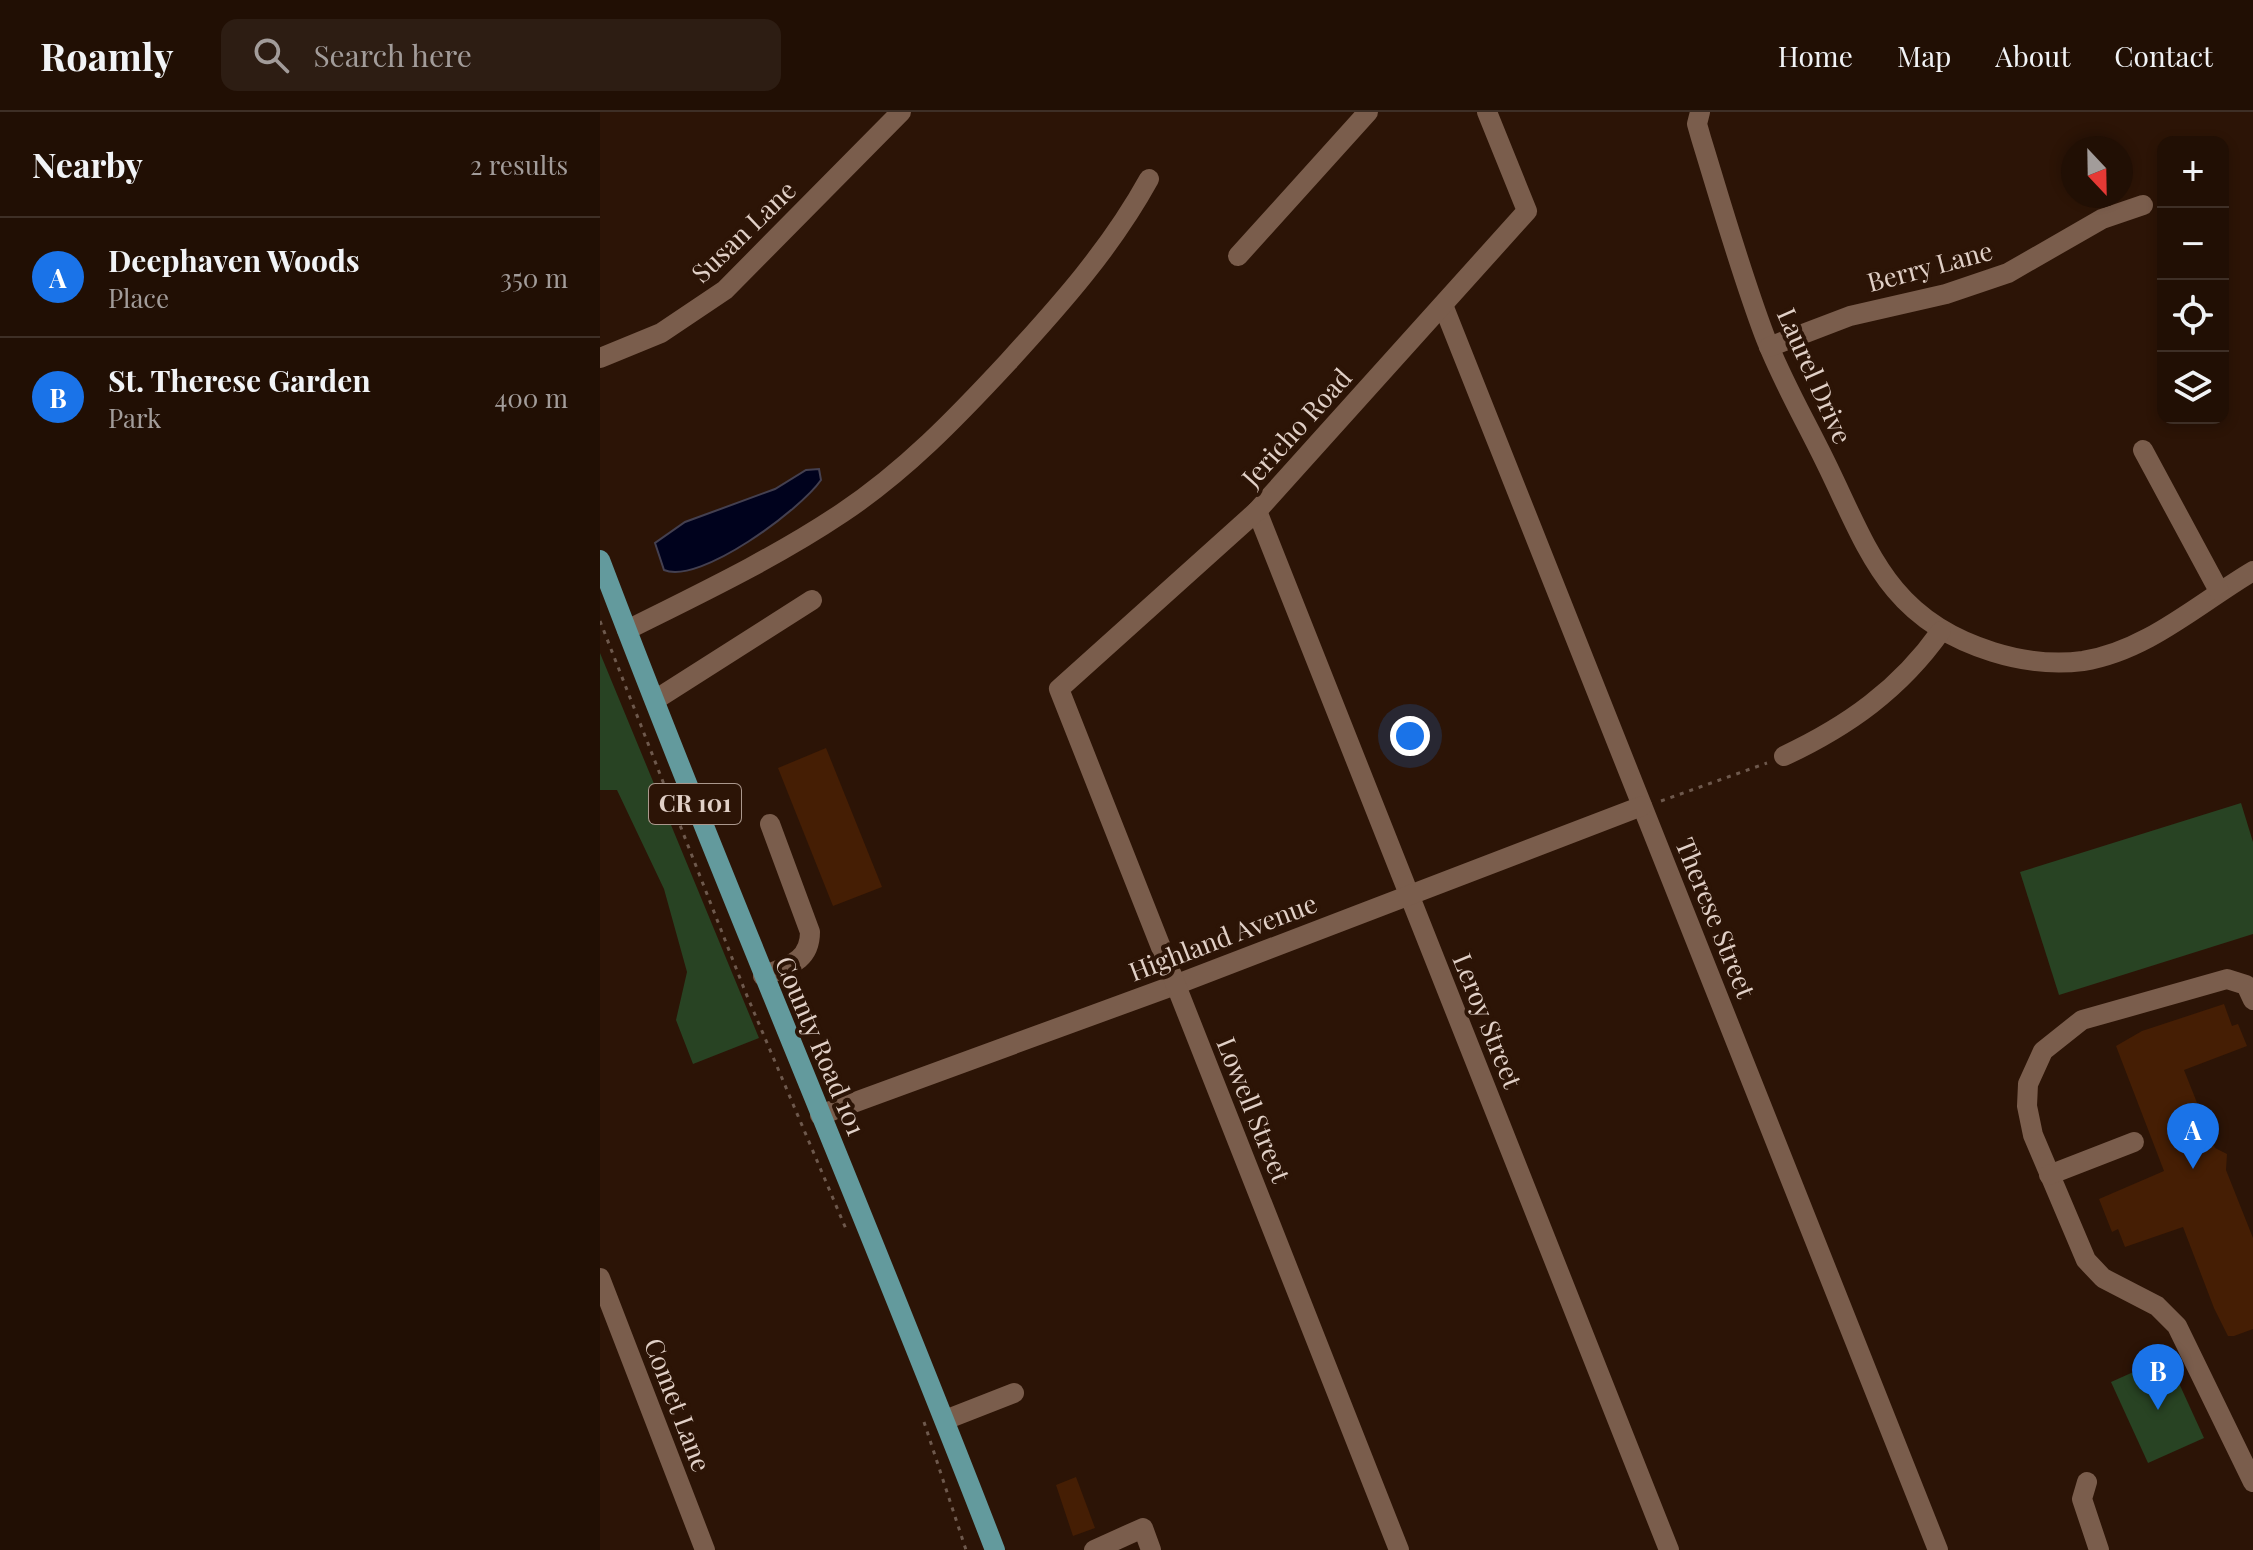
<!DOCTYPE html>
<meta charset="utf-8">
<style>
:root{--surface:#210f04;--page:#2d1d13;--text:#f1f3f6;--muted:#a29c9a;--line:#3e2f26;--accent:#1a73e8}
body{margin:0;font-family:"Playfair Display",serif;background:var(--page);color:var(--text)}
.controls{position:absolute;right:24px;top:24px;display:grid;overflow:hidden;border-radius:16px;box-shadow:0 4px 12px #0003}
.controls button{width:72px;height:72px;display:grid;place-items:center;padding:0;border:0;border-bottom:2px solid var(--line);background:var(--surface);color:var(--text);font:40px sans-serif}
.compass{position:absolute;left:1461px;top:24px;width:72px;height:72px;border-radius:50%;background:var(--surface);box-shadow:0 4px 12px #0003;rotate:158deg}
.you{position:absolute;left:810px;top:624px;width:28px;height:28px;margin:-20px;border:6px solid #fff;border-radius:50%;background:#1a73e8;box-shadow:0 0 0 12px #1a73e833}
.badge{display:grid;place-items:center;width:52px;height:52px;border-radius:50%;background:var(--accent);color:#fff;font-size:26px;font-weight:700}
.pin{position:absolute;translate:-50% -66px;filter:drop-shadow(0 2px 4px #0008)}
.pin::after{content:'';position:absolute;top:42px;width:28px;height:24px;background:inherit;clip-path:polygon(0 0,100% 0,50% 100%)}
.list{margin:0;padding:0;list-style:none}
h2{display:flex;justify-content:space-between;align-items:center;height:104px;margin:0;padding:0 32px;font-size:34px}
h2 small{font-size:26px;font-weight:400;color:var(--muted)}
.list li{display:grid;grid-template-columns:52px 1fr auto;gap:24px;align-items:center;box-sizing:border-box;height:120px;padding:0 32px;border-top:2px solid var(--line)}
.list b{display:block;font-size:30px;white-space:nowrap}
.list p{margin:0;font-size:26px;white-space:nowrap;color:var(--muted)}
.list em{font-size:26px;font-style:normal;color:var(--muted)}
.icon{flex:none;width:44px;height:44px;fill:none;stroke:currentColor;stroke-width:2;stroke-linecap:round;stroke-linejoin:round}
.map{position:relative;flex:none;width:1653px;height:1438px;overflow:hidden}
header{display:flex;align-items:center;gap:48px;box-sizing:border-box;height:112px;padding:0 40px;background:var(--surface);border-bottom:2px solid var(--line)}
header strong{font-size:38px}
nav{display:flex;gap:44px;margin-inline-start:auto;font-size:28px}
.search{width:560px;height:72px;background:var(--page);display:flex;align-items:center;gap:20px;box-sizing:border-box;padding:0 28px;border-radius:16px;color:var(--muted);font-size:30px}
main{display:flex}
aside{flex:1;background:var(--surface)}
.map>svg:first-child{display:block}
.green{fill:#284323}
.water{fill:#00021d;stroke:#444050;stroke-width:2}
.building{fill:#451e04}
.lines{fill:none;stroke-linecap:round;stroke-linejoin:round}
.path{stroke:#6e594d;stroke-width:3;stroke-dasharray:4 6;stroke-linecap:butt}
.minor{stroke:#7a5d4c;stroke-width:20}
.major{stroke:#639a9d;stroke-width:20}
.labels{text-anchor:middle;stroke-width:8;stroke-linejoin:round;paint-order:stroke}
.shield{fill:#2c1406;stroke:#ab988d;stroke-width:2}
.shield-label{font-size:24px;font-weight:bold;fill:#e1d0c7}
.street-label{font-size:26px;fill:#e1d0c7;stroke:#2c1406}
</style>
<header>
<strong>Roamly</strong>
<div class="search"><svg class="icon" aria-label="search" viewBox="0 0 24 24"><circle cx="10" cy="10" r="6"/><path d="M15 15l6 6"/></svg>Search here</div>
<nav><a>Home</a><a>Map</a><a>About</a><a>Contact</a></nav>
</header>
<main>
<aside>
<h2>Nearby<small>2 results</small></h2>
<ul class="list">
<li><span class="badge">A</span><div><b>Deephaven Woods</b><p>Place</p></div><em>350 m</em></li>
<li><span class="badge">B</span><div><b>St. Therese Garden</b><p>Park</p></div><em>400 m</em></li>
</ul>
</aside>
<div class="map">
<svg width="1653" height="1438" viewBox="0 0 1653 1438">
<rect width="100%" height="100%" fill="#2c1406"/>
<!-- green -->
<g class="green">
<polygon points="0,541 159,926 93,952 76,908 87,860 64,777 17,678 0,678"/>
<polygon points="1641,691 1653,730 1653,822 1459,883 1420,760"/>
<polygon points="1567,1245 1604,1326 1548,1351 1511,1270"/>
</g>
<!-- water -->
<path class="water" d="M219,357L221,368C201,397 100,473 64,458L55,431L85,410L175,377L206,358Z"/>
<!-- building -->
<g class="building">
<polygon points="226,636 282,775 233,794 178,656"/>
<polygon points="1624,892 1632,914 1638,912 1647,934 1584,958 1615,1036 1627,1042 1626,1058 1653,1126 1653,1217 1634,1224 1628,1224 1614,1196 1583,1115 1525,1135 1518,1117 1512,1120 1499,1087 1564,1059 1516,934 1542,919"/>
<polygon points="476,1365 495,1416 473,1424 456,1373"/>
</g>
<g class="lines">
<!-- path -->
<g class="path">
<polyline points="0,509 145,879 246,1117"/>
<polyline points="1061,689 1167,651"/>
<polyline points="324,1310 366,1438"/>
</g>
<!-- minor -->
<g class="minor">
<path d="M1100,0L1097,12L1101,26C1121,91 1140,158 1164,222C1179,262 1200,299 1219,337C1266,429 1282,506 1393,540C1422,549 1453,553 1483,549C1547,539 1599,491 1653,459"/>
<polyline points="638,144 768,0"/>
<polyline points="843,193 1338,1438"/>
<polyline points="1169,235 1250,204 1346,182 1408,161 1502,107 1543,93"/>
<polyline points="0,246 61,221 125,178 301,0"/>
<polyline points="1543,338 1619,479"/>
<polyline points="657,399 1069,1438"/>
<path d="M27,518C99,482 175,446 242,401C305,359 356,306 408,250C461,192 511,136 549,67"/>
<polyline points="55,588 212,488"/>
<path d="M1184,644C1248,614 1300,577 1341,519"/>
<path d="M163,864C187,854 210,850 210,820L170,712"/>
<polyline points="1653,888 1646,873 1627,867 1482,908 1443,939 1428,972 1427,994 1433,1023 1486,1148 1503,1166 1557,1194 1577,1214 1653,1370"/>
<polyline points="220,1003 575,873 1042,694"/>
<polyline points="1449,1063 1534,1030"/>
<polyline points="0,1166 105,1438"/>
<polyline points="345,1308 414,1281"/>
<polyline points="1487,1370 1482,1387 1499,1438"/>
<polyline points="494,1438 543,1416 551,1438"/>
<polyline points="799,1438 459,577 657,399 927,99 887,0"/>
</g>
<!-- major -->
<path class="major" d="M0,448C126,780 267,1106 395,1438"/>
</g>
<g class="labels">
<!-- shield labels -->
<rect class="shield" x="49" y="672" width="92" height="40" rx="6"/>
<g class="shield-label">
<text x="95" y="700">CR 101</text>
</g>
<!-- street labels -->
<g class="street-label">
<text transform="translate(144 120) rotate(-44)" y="9">Susan Lane</text>
<text transform="translate(1330 155) rotate(-15)" y="9">Berry Lane</text>
<text transform="translate(1214 264) rotate(66)" y="9">Laurel Drive</text>
<text transform="translate(697 316) rotate(-48)" y="9">Jericho Road</text>
<text transform="translate(1115 806) rotate(68)" y="9">Therese Street</text>
<text transform="translate(623 826) rotate(-21)" y="9">Highland Avenue</text>
<text transform="translate(887 909) rotate(68)" y="9">Leroy Street</text>
<text transform="translate(220 934) rotate(67)" y="9">County Road 101</text>
<text transform="translate(653 998) rotate(68)" y="9">Lowell Street</text>
<text transform="translate(77 1293) rotate(69)" y="9">Comet Lane</text>
</g>
</g>
</svg>
<div class="controls">
<button>+</button>
<button>−</button>
<button><svg class="icon" aria-label="locate" viewBox="0 0 24 24"><circle cx="12" cy="12" r="6"/><path d="M12 2v4M12 18v4M2 12h4M18 12h4"/></svg></button>
<button><svg class="icon" aria-label="layers" viewBox="0 0 24 24"><path d="M12 4l9 5-9 5-9-5zM3 14l9 5 9-5"/></svg></button>
</div>
<svg class="compass" viewBox="-18 -18 36 36"><path d="M0-13l5 13h-10z" fill="#e53935"/><path d="M0 13l5-13h-10z" fill="#a29c9a"/></svg>
<div class="you"></div>
<div class="pin badge" style="left:1593px;top:1057px">A</div>
<div class="pin badge" style="left:1558px;top:1298px">B</div>
</div>
</main>
